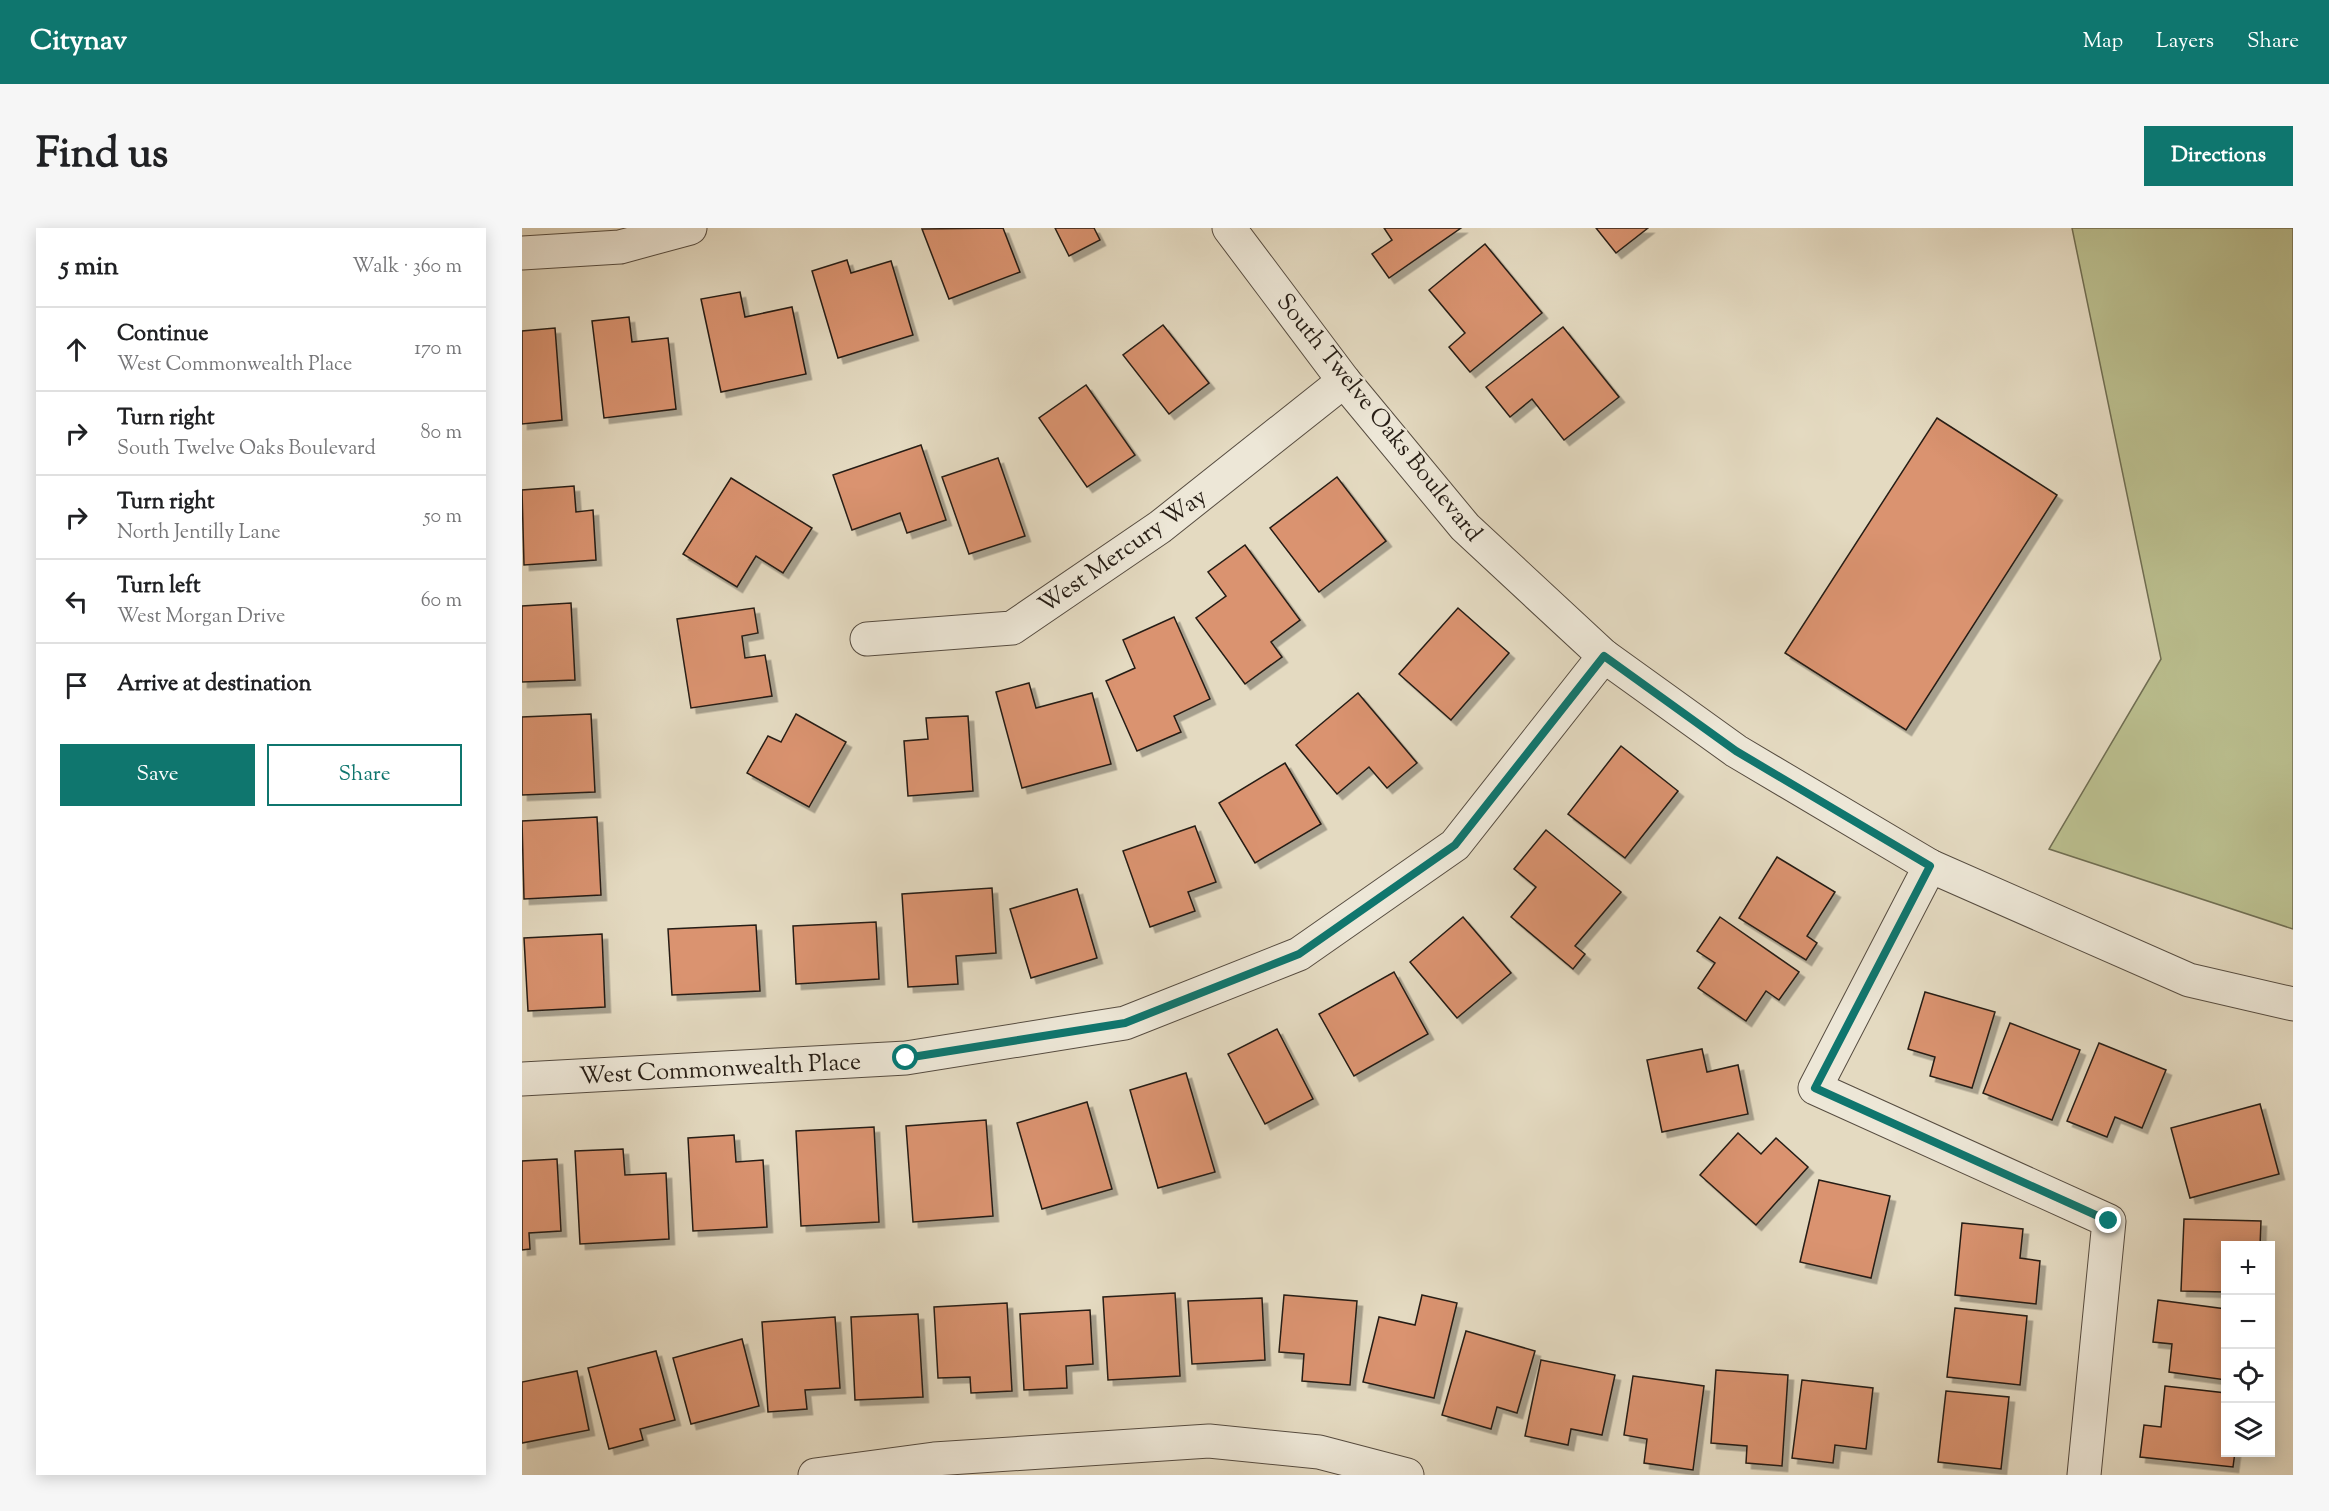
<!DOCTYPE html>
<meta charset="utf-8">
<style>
:root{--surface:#fff;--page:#f6f6f6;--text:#202124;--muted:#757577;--line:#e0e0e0;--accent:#0f766e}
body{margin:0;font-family:"Sorts Mill Goudy",serif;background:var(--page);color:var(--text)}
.controls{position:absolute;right:18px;bottom:18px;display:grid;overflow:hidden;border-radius:0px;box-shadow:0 3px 15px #0003}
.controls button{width:54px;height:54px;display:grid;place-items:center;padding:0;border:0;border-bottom:2px solid var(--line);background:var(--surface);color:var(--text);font:30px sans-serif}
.stop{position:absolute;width:18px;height:18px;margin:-14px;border:4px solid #0f766e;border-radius:50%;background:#fff}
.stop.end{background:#0f766e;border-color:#fff;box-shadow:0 2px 6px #0008}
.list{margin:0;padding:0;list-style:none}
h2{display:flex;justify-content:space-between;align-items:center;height:78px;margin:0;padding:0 24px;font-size:26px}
h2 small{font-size:20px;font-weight:400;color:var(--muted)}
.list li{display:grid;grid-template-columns:39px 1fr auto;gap:18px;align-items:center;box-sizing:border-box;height:84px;padding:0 24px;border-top:2px solid var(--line)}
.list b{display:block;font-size:22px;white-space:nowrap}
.list p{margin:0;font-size:20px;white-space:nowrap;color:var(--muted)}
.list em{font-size:20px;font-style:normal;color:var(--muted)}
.actions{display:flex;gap:12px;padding:18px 24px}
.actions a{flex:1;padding:14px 0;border:2px solid var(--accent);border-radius:0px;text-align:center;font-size:21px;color:var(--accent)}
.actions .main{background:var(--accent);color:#fff}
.icon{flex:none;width:33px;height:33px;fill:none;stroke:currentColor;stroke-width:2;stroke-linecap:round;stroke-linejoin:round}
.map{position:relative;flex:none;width:1771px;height:1247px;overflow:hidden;border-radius:0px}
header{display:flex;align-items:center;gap:36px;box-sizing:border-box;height:84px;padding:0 30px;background:var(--accent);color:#fff}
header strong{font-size:28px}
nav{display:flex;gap:33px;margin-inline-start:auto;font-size:21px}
.intro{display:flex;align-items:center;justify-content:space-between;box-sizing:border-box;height:144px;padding:0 36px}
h1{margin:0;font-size:42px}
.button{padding:15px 27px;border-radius:0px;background:var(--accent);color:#fff;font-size:21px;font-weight:700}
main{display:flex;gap:36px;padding:0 36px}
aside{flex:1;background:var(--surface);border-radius:0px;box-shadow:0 3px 15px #0003}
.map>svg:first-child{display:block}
.green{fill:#babe8e;stroke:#706e52;stroke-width:1.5}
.building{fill:#da936f;stroke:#261d15;stroke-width:1.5;filter:url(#shadow)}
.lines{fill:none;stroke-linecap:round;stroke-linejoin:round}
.minor-casing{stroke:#564c40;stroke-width:35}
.minor{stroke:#ede7d7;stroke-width:33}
.route{stroke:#0f766e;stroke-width:8}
.labels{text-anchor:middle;stroke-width:5;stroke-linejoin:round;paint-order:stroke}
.street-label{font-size:24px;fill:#261d15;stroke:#ede7d7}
</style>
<header>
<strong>Citynav</strong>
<nav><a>Map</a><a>Layers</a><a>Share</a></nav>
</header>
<div class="intro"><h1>Find us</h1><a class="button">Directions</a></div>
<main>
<aside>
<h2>5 min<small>Walk · 360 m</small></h2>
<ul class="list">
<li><svg class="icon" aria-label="ahead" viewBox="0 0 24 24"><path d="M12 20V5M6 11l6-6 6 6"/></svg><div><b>Continue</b><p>West Commonwealth Place</p></div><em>170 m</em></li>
<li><svg class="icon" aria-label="right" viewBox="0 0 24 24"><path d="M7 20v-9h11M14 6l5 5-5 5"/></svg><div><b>Turn right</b><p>South Twelve Oaks Boulevard</p></div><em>80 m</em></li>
<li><svg class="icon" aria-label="right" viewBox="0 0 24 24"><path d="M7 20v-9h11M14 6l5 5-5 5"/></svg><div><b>Turn right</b><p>North Jentilly Lane</p></div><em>50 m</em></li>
<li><svg class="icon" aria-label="left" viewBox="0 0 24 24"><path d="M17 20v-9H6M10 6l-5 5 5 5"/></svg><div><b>Turn left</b><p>West Morgan Drive</p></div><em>60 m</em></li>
<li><svg class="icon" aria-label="arrive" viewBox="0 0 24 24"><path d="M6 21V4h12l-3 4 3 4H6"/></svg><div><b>Arrive at destination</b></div></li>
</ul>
<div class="actions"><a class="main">Save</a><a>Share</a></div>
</aside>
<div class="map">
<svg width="1771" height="1247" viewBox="0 0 1771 1247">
<defs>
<filter id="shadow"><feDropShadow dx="5.5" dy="5.5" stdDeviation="0" flood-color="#0004"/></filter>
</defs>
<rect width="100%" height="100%" fill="#e4dac1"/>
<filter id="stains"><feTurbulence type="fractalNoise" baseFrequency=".00333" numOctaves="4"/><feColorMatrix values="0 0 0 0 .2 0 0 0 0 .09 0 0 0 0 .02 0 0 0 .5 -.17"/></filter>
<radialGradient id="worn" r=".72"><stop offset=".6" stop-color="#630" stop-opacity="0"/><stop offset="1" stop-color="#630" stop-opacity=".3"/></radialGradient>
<!-- green -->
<polygon class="green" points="1550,0 1771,0 1771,701 1527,621 1639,431"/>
<!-- building -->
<g class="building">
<polygon points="481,0 498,44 427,71 400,1"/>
<polygon points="533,0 572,0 578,12 547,28"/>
<polygon points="862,0 939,0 867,50 850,26 870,12"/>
<polygon points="1074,0 1126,0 1094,25"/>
<polygon points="963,16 1020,85 948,144 927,119 943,105 907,62"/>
<polygon points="325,32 329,45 369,33 391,107 316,130 290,43"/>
<polygon points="218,64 223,89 270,79 284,146 199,164 179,71"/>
<polygon points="107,89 110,114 146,110 154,181 82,190 70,93"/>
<polygon points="641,97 687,155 647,186 601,127"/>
<polygon points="1041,99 1097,169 1042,212 1010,171 988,189 964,159"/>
<polygon points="33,100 40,192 0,196 0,103"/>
<polygon points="564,157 613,227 565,259 517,190"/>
<polygon points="1415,190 1535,267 1384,502 1263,425"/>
<polygon points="399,217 424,292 385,305 378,285 330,302 311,247"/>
<polygon points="476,230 503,308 447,326 420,249"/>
<polygon points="815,249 864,313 797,364 748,300"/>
<polygon points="209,250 290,300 261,345 234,328 215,359 161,326"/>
<polygon points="52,258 54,284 71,282 74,332 2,337 0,262"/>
<polygon points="723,317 778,392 749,414 760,429 723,456 674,390 704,368 686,344"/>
<polygon points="49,375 53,452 0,454 0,378"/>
<polygon points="232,380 236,405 220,408 223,430 243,427 250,468 169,480 155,391"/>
<polygon points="936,380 987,425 929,492 877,446"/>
<polygon points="652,389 688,471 652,488 659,504 615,523 584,453 613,440 601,412"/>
<polygon points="507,455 514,480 570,465 589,536 500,560 474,464"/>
<polygon points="836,465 895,535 865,560 847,539 815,566 774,517"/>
<polygon points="69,486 73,564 0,567 0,489"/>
<polygon points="274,486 324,514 287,579 225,545 246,508 259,514"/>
<polygon points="446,488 451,563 386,568 382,513 406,511 404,490"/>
<polygon points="1099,518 1156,563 1103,630 1046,586"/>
<polygon points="763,535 799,596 733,635 697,575"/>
<polygon points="75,589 79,667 2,671 0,593"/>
<polygon points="673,598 694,654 666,664 673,683 628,699 601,623"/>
<polygon points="1024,602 1099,664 1053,718 1063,726 1051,741 989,689 1014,659 992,641"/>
<polygon points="1255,629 1313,664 1285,708 1295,715 1284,732 1217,690"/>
<polygon points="470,660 474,725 434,728 436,756 386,759 380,666"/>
<polygon points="555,661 575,730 509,750 488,681"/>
<polygon points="941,689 989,745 935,790 888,734"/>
<polygon points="1198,689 1277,744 1257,772 1244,763 1224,793 1176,760 1193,735 1175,723"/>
<polygon points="354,694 357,751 274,756 271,698"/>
<polygon points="234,697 238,763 150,767 146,701"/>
<polygon points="80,706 83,779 6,783 2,710"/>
<polygon points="872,744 906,806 832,848 797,786"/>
<polygon points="1403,764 1473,784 1450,860 1408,848 1413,829 1386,821"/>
<polygon points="1488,795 1558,822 1530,892 1461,865"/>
<polygon points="755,801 791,871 743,896 706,826"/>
<polygon points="1577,815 1644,842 1620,900 1593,889 1585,909 1545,893"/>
<polygon points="1180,821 1185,844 1216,837 1226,886 1140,904 1125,832"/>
<polygon points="664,845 693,944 636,960 608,862"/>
<polygon points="565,874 590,961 520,981 495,895"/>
<polygon points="1738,876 1757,946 1668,970 1649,900"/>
<polygon points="464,892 471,988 391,994 384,898"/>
<polygon points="352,899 357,994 279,998 274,903"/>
<polygon points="1216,905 1239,926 1254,910 1286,939 1234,997 1178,947"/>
<polygon points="212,907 214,934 241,932 245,999 171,1003 166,910"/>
<polygon points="101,921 103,947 144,945 147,1011 58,1016 53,923"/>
<polygon points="35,931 39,1003 7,1005 8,1021 0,1022 0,933"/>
<polygon points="1297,952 1368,968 1349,1050 1278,1034"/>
<polygon points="1662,991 1739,993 1738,1018 1704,1018 1704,1064 1659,1063"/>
<polygon points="1440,995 1501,1001 1498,1030 1518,1033 1514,1076 1433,1067"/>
<polygon points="653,1065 658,1148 586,1152 581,1069"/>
<polygon points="762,1067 835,1073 828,1157 780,1153 782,1126 757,1124"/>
<polygon points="900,1067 935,1075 912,1170 841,1154 857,1089 893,1097"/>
<polygon points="740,1070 743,1132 670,1136 666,1073"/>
<polygon points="1636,1072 1704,1081 1704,1152 1647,1144 1650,1116 1631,1114"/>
<polygon points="485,1075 490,1163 449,1165 448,1149 416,1150 412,1079"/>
<polygon points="1433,1080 1505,1088 1498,1157 1425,1149"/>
<polygon points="568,1082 571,1136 544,1138 545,1160 502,1162 498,1086"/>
<polygon points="396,1086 401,1169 333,1172 329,1089"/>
<polygon points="313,1089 318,1160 283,1162 285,1181 246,1184 240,1094"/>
<polygon points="944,1103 1013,1123 995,1185 975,1179 969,1201 920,1187"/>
<polygon points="220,1111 237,1178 169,1196 151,1130"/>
<polygon points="134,1123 153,1192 118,1201 121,1212 87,1221 66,1140"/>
<polygon points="1019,1132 1093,1147 1080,1207 1049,1201 1046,1217 1003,1208"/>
<polygon points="1194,1142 1266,1147 1260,1238 1224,1235 1225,1218 1189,1215"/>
<polygon points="55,1143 67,1202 0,1215 0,1154"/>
<polygon points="1111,1148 1182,1158 1171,1242 1122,1235 1125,1211 1102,1207"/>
<polygon points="1280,1152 1351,1160 1344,1221 1313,1217 1311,1235 1270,1230"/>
<polygon points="1643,1158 1704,1165 1704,1224 1713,1224 1711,1239 1618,1229 1622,1197 1639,1199"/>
<polygon points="1424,1163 1487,1169 1479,1241 1416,1234"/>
</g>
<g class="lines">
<defs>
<g id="minor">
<polyline points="707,0 822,153 943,299 1082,428 1214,523 1408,638 1667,752 1771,776"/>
<polyline points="0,25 98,19 168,0"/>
<polyline points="345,411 490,400 638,299 822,153"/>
<polyline points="1408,638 1293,860 1587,993 1562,1247"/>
<polyline points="0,851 384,830 603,795 777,726 933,617 1082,428"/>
<polyline points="293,1247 412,1231 687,1213 797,1224 885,1247"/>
</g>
</defs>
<!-- minor casing -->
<use href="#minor" class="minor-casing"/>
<!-- minor -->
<use href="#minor" class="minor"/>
</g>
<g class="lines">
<!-- route -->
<polyline class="route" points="384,830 603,795 777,726 933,617 1082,428 1214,523 1408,638 1293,860 1587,993"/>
</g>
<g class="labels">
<!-- street labels -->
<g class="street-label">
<text transform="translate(858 189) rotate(51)" y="8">South Twelve Oaks Boulevard</text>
<text transform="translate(600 322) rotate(-35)" y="8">West Mercury Way</text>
<text transform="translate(198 840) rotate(-3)" y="8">West Commonwealth Place</text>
</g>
</g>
<rect width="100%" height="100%" filter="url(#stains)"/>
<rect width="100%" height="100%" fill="url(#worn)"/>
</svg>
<div class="controls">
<button>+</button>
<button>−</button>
<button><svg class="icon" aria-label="locate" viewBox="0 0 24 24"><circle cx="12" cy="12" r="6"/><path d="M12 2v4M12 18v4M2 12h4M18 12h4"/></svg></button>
<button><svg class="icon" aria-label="layers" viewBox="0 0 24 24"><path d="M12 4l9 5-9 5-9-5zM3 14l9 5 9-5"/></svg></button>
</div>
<div class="stop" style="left:384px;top:830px"></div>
<div class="stop end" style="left:1587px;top:993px"></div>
</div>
</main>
